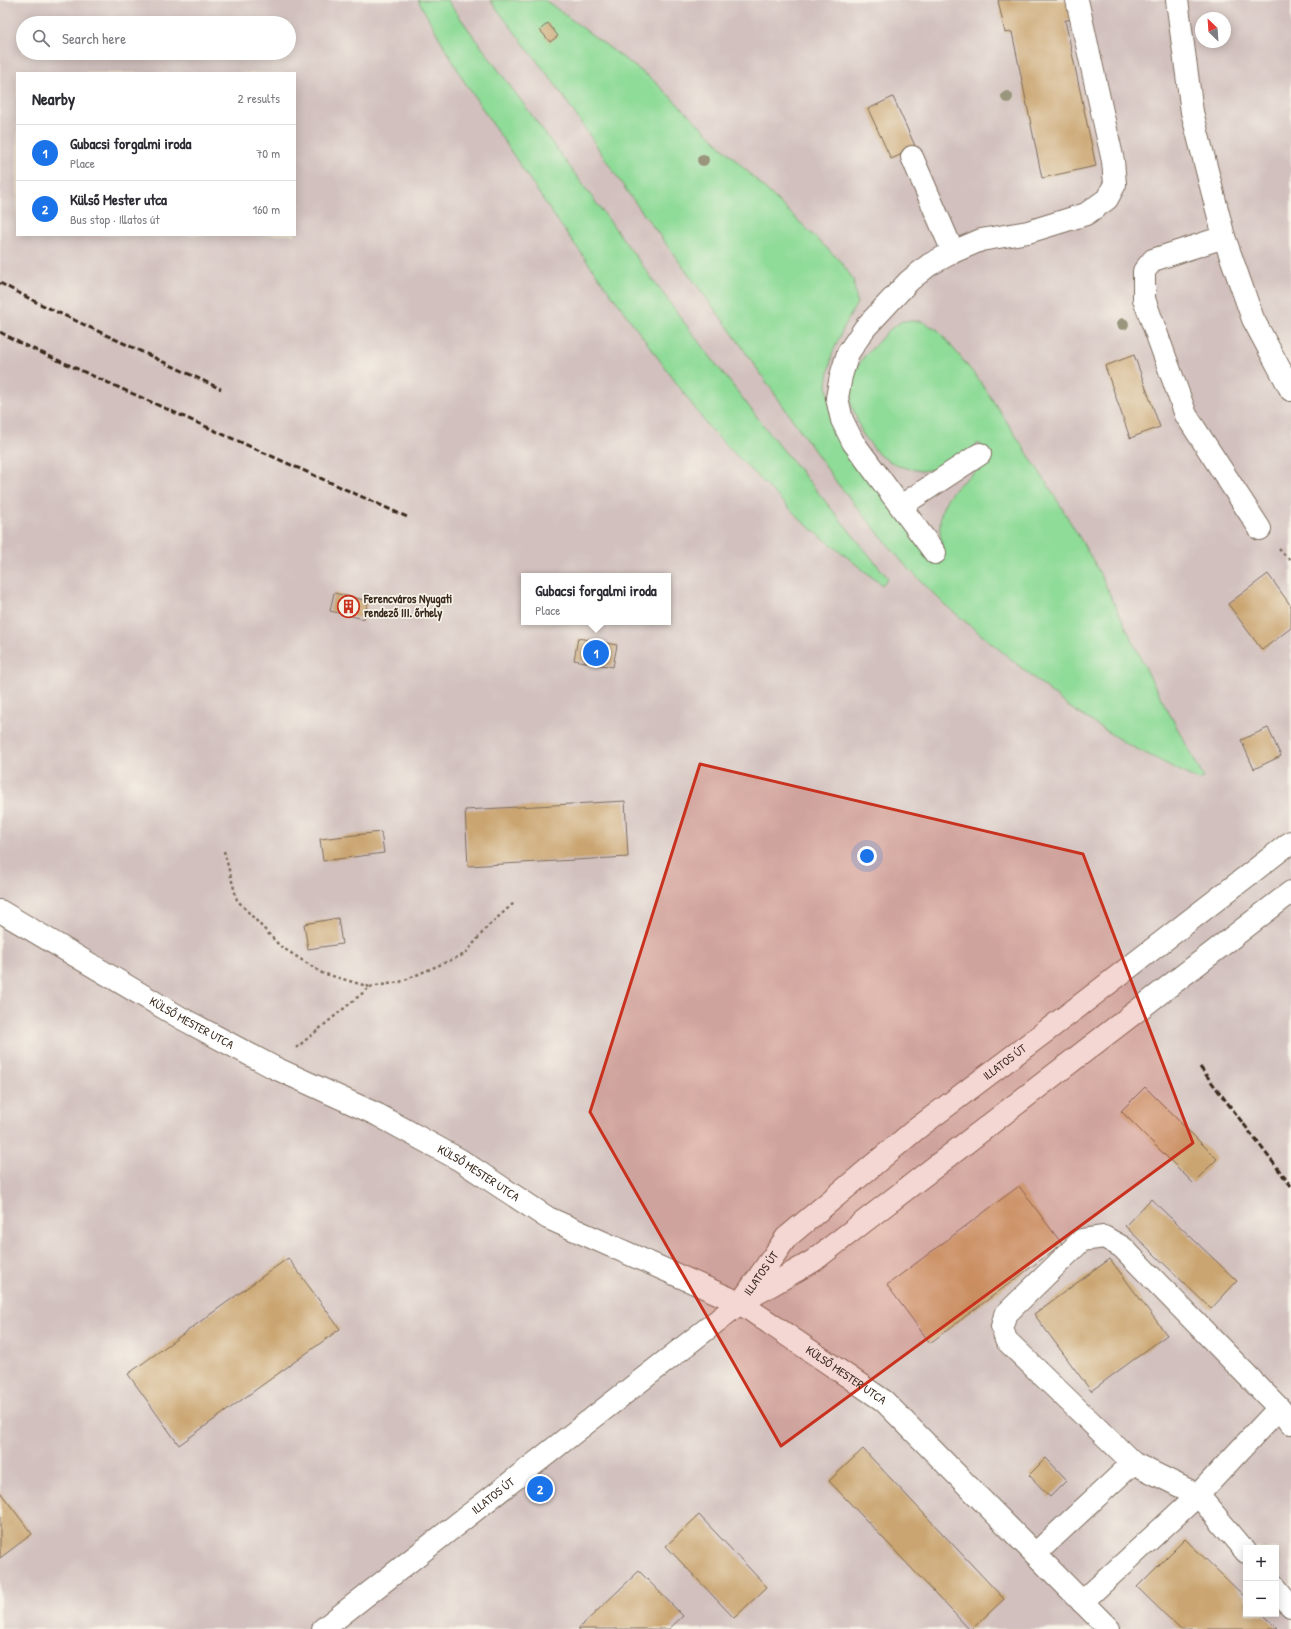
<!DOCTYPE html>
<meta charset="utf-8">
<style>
:root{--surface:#fff;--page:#f2f2f3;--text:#2b2b33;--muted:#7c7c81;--line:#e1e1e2;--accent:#1a73e8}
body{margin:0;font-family:"Patrick Hand",sans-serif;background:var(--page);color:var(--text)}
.controls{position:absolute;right:12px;bottom:12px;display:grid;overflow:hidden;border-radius:0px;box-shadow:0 2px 10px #0003}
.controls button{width:36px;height:36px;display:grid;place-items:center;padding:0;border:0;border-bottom:1px solid var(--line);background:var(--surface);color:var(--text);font:20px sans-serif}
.compass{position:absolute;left:1195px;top:12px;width:36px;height:36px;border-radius:50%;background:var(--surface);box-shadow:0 2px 10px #0003;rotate:335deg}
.you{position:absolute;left:867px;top:856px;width:14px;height:14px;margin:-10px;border:3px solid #fff;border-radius:50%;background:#1a73e8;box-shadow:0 0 0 6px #1a73e833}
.badge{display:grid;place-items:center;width:26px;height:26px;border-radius:50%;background:var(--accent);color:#fff;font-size:13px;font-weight:700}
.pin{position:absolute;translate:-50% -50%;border:2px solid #fff;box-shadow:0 1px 4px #0006}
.popup{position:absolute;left:521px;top:573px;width:150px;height:52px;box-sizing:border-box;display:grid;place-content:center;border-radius:0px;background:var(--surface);filter:drop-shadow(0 1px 3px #0005);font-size:13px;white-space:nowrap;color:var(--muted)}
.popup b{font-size:15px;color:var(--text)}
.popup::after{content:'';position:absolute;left:50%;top:100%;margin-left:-8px;border:8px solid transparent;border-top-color:var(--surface)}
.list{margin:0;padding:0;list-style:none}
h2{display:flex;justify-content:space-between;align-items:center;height:52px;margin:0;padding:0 16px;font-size:17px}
h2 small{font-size:13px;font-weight:400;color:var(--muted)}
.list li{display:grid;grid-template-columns:26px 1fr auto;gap:12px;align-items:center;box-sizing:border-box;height:56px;padding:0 16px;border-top:1px solid var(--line)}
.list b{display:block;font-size:15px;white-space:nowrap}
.list p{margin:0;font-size:13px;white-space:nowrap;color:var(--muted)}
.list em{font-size:13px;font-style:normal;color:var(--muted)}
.icon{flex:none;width:22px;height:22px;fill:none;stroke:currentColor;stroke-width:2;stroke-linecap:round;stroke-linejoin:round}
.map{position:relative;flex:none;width:1291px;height:1629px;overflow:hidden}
.search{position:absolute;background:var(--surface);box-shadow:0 2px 10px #0003;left:16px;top:16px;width:280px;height:44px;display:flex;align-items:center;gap:10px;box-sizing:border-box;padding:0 14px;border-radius:22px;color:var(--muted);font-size:15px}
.panel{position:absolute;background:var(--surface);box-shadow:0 2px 10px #0003;left:16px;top:72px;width:280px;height:164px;border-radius:0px}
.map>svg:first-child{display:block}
.industrial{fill:#d1c0bd;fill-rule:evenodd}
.green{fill:#8fdb98;stroke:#65825b}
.building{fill:#caa571}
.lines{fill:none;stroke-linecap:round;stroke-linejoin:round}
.minor-casing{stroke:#7c6b5c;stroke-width:24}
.path{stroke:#7c6b5c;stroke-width:2.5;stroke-dasharray:3 3;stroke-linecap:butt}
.minor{stroke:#fff;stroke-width:22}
.rail{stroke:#3b2a1e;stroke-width:3;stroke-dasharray:6 3;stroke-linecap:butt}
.tree{fill:#9a967e}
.marked{fill:#c8321e;fill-opacity:0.2;stroke:#c8321e;stroke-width:3;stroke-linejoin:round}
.labels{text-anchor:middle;stroke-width:3.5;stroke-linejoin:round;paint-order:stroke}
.poi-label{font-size:12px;font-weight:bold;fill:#3b2a1e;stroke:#f7f3e8;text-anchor:start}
.street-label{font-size:12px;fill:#3b2a1e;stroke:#f7f3e8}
</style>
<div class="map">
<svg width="1291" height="1629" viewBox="0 0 1291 1629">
<rect width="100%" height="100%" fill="#f7f3e8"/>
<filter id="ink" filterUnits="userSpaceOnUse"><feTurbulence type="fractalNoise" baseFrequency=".025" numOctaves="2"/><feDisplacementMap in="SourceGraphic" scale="8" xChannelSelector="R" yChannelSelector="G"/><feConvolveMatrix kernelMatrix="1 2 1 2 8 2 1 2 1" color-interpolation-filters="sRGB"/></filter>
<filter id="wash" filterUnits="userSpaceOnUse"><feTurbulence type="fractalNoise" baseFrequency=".012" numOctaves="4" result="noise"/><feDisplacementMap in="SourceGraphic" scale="16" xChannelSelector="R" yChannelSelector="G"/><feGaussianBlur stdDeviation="0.9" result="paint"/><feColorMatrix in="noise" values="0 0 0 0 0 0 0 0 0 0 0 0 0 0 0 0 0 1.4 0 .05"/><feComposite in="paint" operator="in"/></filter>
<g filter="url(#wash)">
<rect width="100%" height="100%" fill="#f5e5cf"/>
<!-- industrial -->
<path class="industrial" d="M0,0H1291V1629H0ZM1201,18H1225V42H1201ZM23,23H289V53H23ZM17,73H295V235H17ZM524,576H668V622H524ZM1246,1548H1276V1614H1246Z"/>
<!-- green -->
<g class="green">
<polygon points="418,0 447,0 695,337 771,435 888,578 882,585 804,523 710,429 554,216 464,81"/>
<path d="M490,0H545L580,26L653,80L841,262L853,279L857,303L844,327L832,354L827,384L832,423L942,548C941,540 939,531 940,523C941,491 969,478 990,460L979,443L953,461L937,469L921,471L898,466L879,455L862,433L851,404L852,389L855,372L862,359L889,330L902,321H921L938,330L980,381L1050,488L1094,562L1152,681L1204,778L1198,780L1125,743L1069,707L944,604L904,564L837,483L728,327L628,193L557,87Z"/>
</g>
<g id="blocks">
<!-- building -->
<g class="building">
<polygon points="998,0 1067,0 1071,20 1065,20 1096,166 1042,178 1012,32 1005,33"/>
<polygon points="548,23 558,36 550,42 540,30"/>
<polygon points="893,97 916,148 891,159 868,109"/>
<polygon points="1134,355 1160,427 1130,438 1105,366"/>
<polygon points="1268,574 1291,606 1291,628 1262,650 1228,604"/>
<polygon points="334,593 368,601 364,619 330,611"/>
<polygon points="578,638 617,645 613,667 574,660"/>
<polygon points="1268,728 1281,756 1254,769 1241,740"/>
<polygon points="625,801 628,857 468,866 465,810"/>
<polygon points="381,832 384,853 323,861 320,839"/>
<polygon points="338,918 342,944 308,949 304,924"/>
<polygon points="1145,1087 1217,1159 1193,1183 1121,1111"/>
<polygon points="1019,1186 1062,1244 930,1343 887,1285"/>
<polygon points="1151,1199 1237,1281 1211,1309 1125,1226"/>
<polygon points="288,1258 340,1329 179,1445 128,1374"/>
<polygon points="1110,1259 1167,1335 1091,1391 1034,1314"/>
<polygon points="863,1449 1004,1599 972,1629 969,1629 829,1481"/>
<polygon points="1046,1458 1067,1480 1050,1497 1029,1475"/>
<polygon points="0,1492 32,1534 0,1558"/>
<polygon points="699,1515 767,1587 734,1618 666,1546"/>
<polygon points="1185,1539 1246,1598 1246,1614 1263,1614 1278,1629 1180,1629 1137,1587"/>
<polygon points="639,1571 683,1616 669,1629 578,1629"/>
</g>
</g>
</g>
<g filter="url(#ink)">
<use href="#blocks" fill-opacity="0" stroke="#7c6b5c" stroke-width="1"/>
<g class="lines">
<defs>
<g id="minor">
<polyline points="1177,0 1192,112 1224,237 1253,319 1291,390"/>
<polyline points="912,157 953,252"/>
<polyline points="1224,237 1153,260 1144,271 1144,299 1186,415 1260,529"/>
<polyline points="901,506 980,454"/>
<polyline points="935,553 853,442 842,420 837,398 841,376 848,353 865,328 909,281 929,265 953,252 981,240 1028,232 1086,214 1107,199 1115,184 1113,161 1077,0"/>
<path id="s1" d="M0,911L181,1018L273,1067L378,1115L460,1160L548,1218L740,1303L884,1401L1109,1629"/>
<path id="s2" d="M744,1298L786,1238L915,1130L1074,1010L1291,842"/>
<polyline points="1279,1408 1291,1423"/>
<polyline points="1035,1554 1133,1463"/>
<polyline points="1276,1588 1291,1606"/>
<polyline points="1082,1602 1198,1495 1279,1408 1122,1247 1104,1237 1082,1240 1005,1315 1002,1327 1006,1340 1133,1463 1198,1495 1246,1552"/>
<path id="s3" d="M323,1629L740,1303L813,1261L1291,892"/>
</g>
</defs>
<!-- minor casing -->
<use href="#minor" class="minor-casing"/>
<!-- path -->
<g class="path">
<polyline points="1279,549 1291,561"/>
<polyline points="1290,741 1291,740"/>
<polyline points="224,851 237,900 280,946 322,973 370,987"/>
<polyline points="296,1048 370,987 400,982 465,954 487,927 514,903"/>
</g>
<!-- minor -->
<use href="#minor" class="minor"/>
<!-- rail -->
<g class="rail">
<polyline points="0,283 38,303 221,389"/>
<polyline points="0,332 22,344 407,517"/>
<polyline points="1200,1067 1291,1186"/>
</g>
</g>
<!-- trees -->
<g class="tree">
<circle cx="1007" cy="97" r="6"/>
<circle cx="703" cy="160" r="6"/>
<circle cx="1123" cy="324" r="6"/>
</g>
</g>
<!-- marked area -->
<path class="marked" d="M700,764L1083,854L1193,1143L781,1446L590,1112Z"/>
<!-- icons -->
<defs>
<symbol id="building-ring" viewBox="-11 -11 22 22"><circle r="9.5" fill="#f7f3e8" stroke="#c8321e" stroke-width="1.5"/><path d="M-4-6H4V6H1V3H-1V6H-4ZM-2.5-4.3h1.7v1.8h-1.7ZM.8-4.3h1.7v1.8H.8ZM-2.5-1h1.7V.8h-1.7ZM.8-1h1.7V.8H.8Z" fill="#c8321e"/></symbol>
</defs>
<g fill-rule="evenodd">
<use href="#building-ring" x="336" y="594" width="25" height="25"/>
</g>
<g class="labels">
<!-- poi labels -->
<g class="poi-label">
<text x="364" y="603">Ferencváros Nyugati<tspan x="364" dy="14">rendező III. őrhely</tspan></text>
</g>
<!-- street labels -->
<g class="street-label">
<text dy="4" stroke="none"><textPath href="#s1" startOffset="222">KÜLSŐ MESTER UTCA</textPath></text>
<text dy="4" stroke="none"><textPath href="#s2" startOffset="354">ILLATOS ÚT</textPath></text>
<text dy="4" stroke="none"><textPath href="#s1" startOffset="546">KÜLSŐ MESTER UTCA</textPath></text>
<text dy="4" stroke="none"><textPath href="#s2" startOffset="30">ILLATOS ÚT</textPath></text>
<text dy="4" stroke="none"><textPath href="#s1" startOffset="967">KÜLSŐ MESTER UTCA</textPath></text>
<text dy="4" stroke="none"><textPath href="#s3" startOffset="216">ILLATOS ÚT</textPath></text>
</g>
</g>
</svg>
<div class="controls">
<button>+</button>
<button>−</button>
</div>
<svg class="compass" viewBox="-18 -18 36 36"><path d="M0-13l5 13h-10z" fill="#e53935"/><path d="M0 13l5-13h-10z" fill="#7c7c81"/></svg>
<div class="you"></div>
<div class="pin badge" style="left:596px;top:653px">1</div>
<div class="popup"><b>Gubacsi forgalmi iroda</b>Place</div>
<div class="pin badge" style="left:540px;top:1489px">2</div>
<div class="search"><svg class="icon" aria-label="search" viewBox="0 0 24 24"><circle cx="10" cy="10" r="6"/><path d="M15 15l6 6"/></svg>Search here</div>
<section class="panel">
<h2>Nearby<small>2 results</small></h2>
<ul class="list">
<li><span class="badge">1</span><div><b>Gubacsi forgalmi iroda</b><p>Place</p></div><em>70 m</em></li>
<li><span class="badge">2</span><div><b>Külső Mester utca</b><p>Bus stop · Illatos út</p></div><em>160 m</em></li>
</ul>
</section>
</div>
